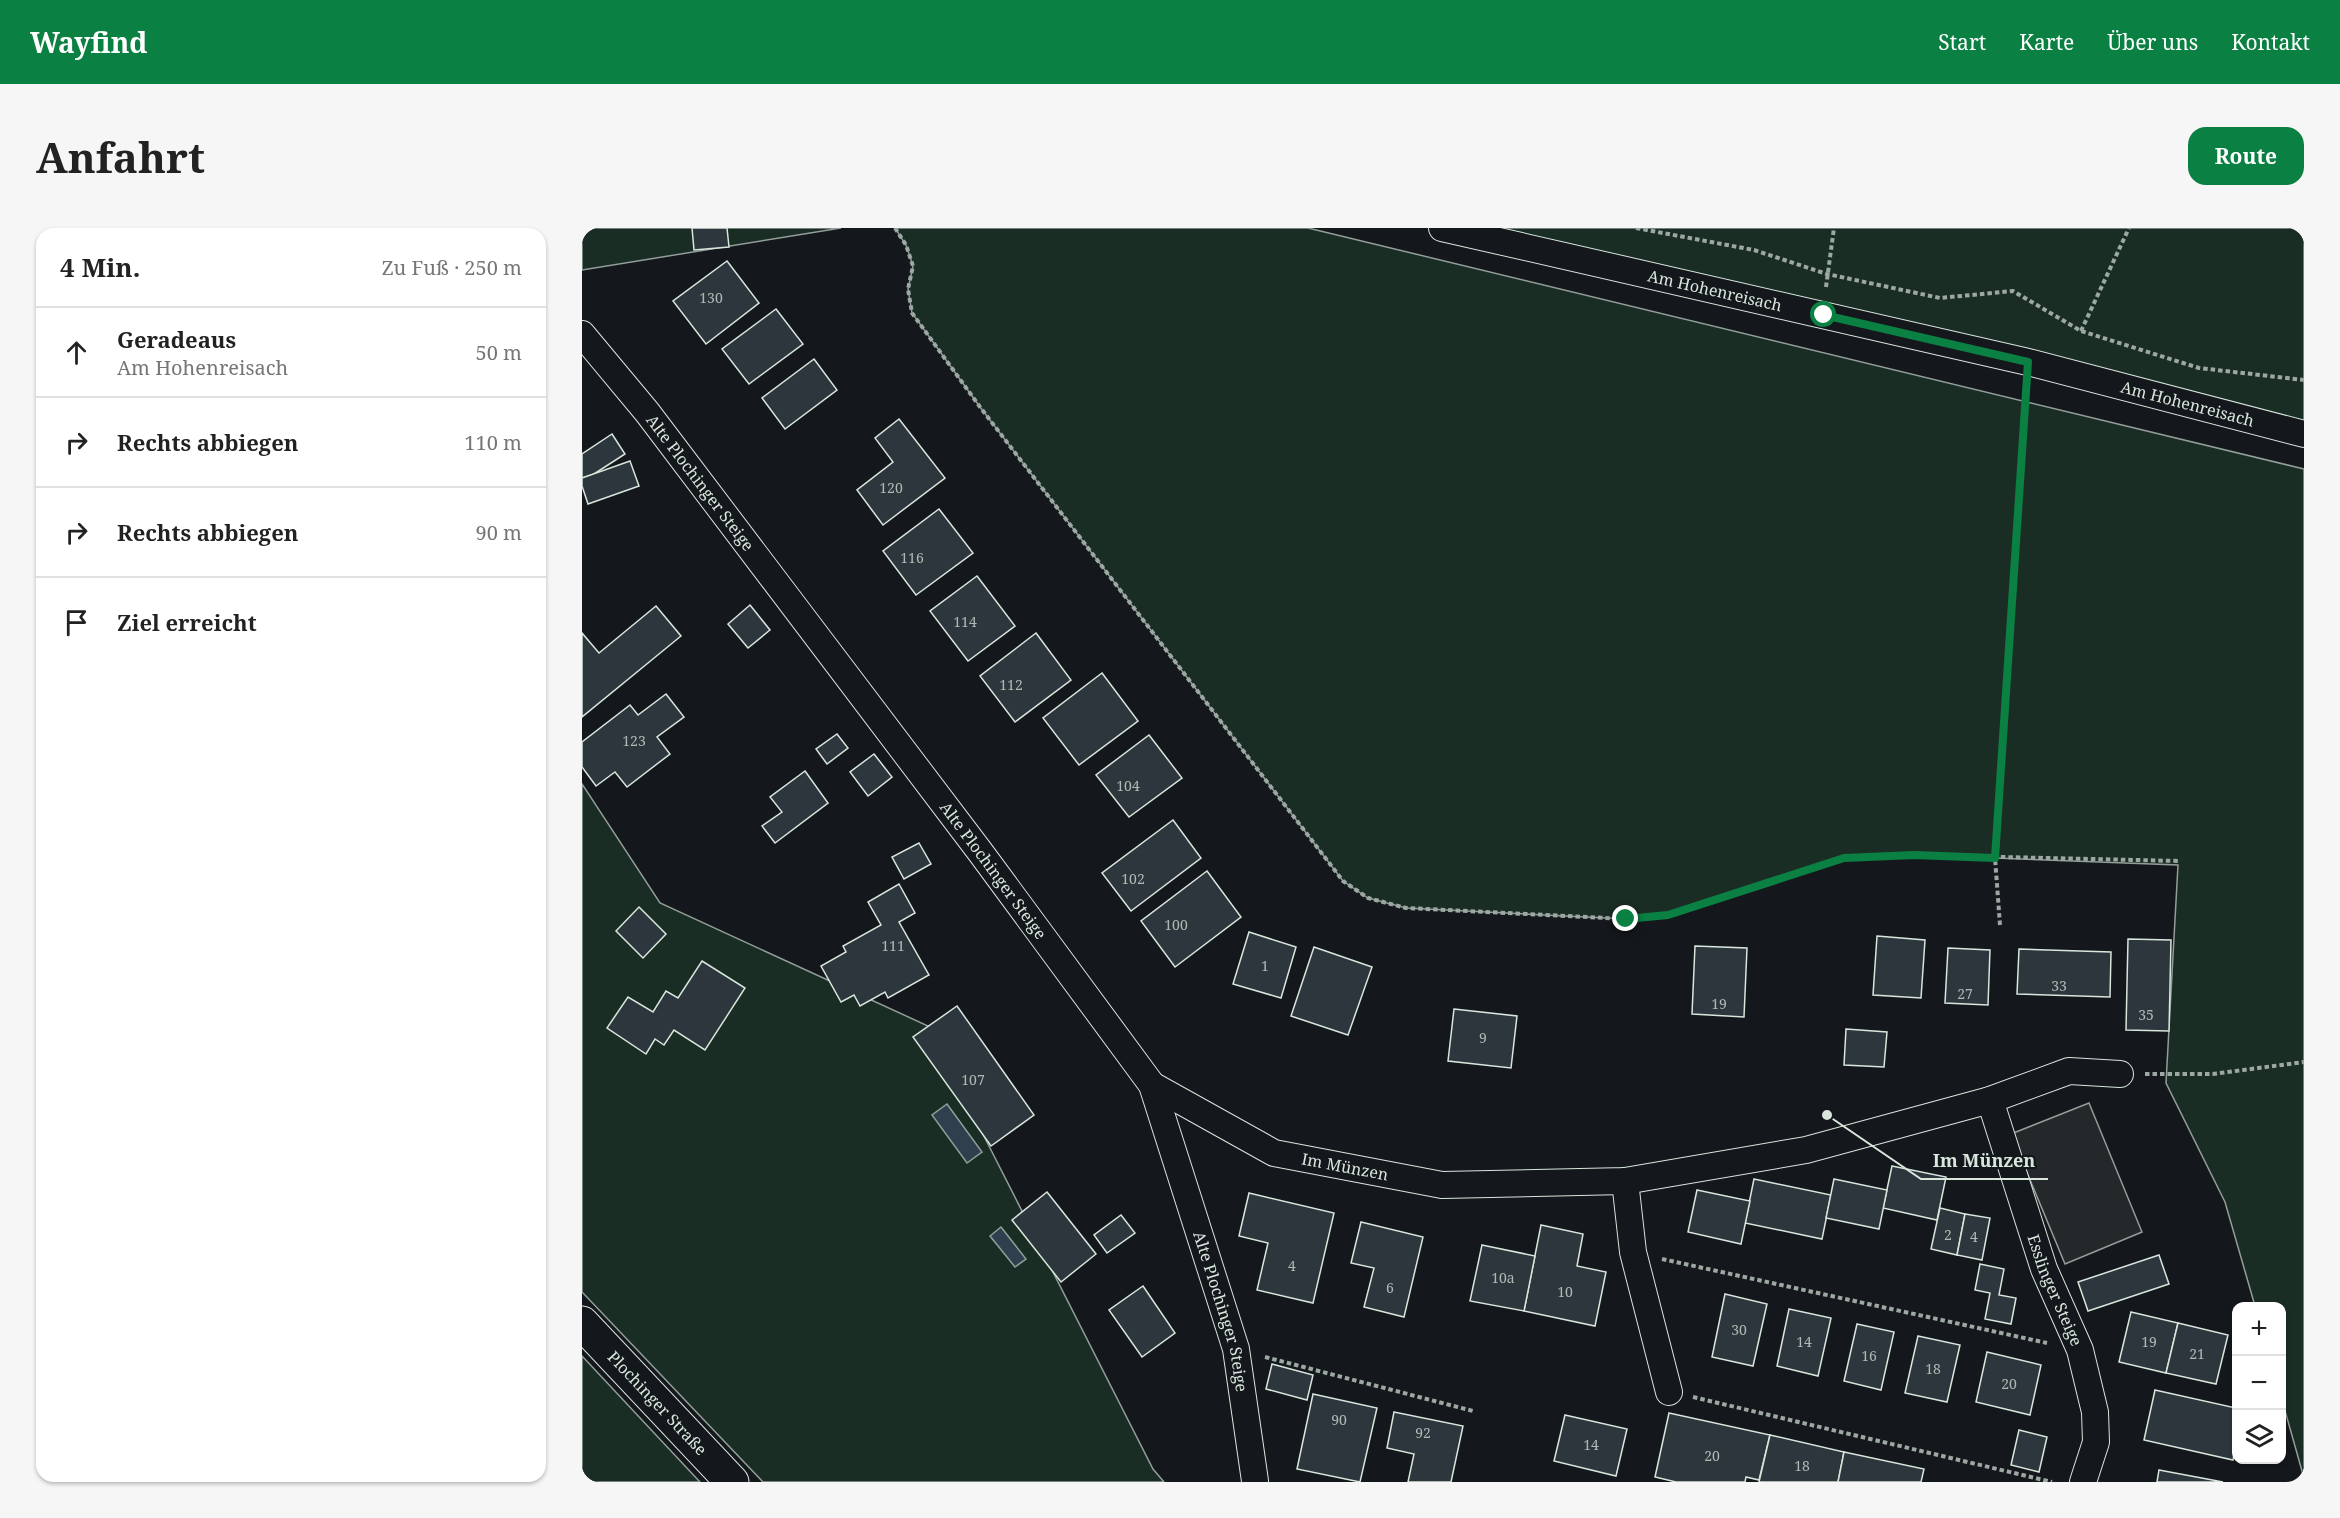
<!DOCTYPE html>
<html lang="de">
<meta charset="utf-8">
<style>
:root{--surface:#fff;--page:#f6f6f6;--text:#222;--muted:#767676;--line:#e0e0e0;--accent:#0b8043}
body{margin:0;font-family:"Noto Serif",serif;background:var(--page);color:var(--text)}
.controls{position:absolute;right:18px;bottom:18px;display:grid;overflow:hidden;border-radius:12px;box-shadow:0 2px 4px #0004}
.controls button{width:54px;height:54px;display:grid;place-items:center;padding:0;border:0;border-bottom:2px solid var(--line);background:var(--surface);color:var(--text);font:30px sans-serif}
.stop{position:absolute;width:18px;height:18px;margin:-14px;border:4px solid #0b8043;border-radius:50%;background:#fff}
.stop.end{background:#0b8043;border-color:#fff;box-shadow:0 2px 6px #0008}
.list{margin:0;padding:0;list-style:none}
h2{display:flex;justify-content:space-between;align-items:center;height:78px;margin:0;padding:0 24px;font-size:26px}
h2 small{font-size:20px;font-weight:400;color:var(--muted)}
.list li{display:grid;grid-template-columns:39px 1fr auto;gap:18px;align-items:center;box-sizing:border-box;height:90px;padding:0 24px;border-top:2px solid var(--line)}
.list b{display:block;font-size:22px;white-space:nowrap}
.list p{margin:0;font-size:20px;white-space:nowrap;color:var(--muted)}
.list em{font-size:20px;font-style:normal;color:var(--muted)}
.icon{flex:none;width:33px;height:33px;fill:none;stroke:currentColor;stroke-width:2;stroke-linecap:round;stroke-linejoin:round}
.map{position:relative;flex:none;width:1722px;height:1254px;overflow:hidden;border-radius:18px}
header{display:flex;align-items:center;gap:36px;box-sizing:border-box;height:84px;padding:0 30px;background:var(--accent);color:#fff}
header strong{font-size:28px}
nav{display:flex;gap:33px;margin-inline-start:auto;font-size:21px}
.intro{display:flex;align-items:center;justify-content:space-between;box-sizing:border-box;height:144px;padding:0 36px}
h1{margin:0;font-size:42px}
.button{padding:15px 27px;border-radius:18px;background:var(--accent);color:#fff;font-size:21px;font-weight:700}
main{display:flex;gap:36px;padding:0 36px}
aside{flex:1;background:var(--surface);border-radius:18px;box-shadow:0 2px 4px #0004}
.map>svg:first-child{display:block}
.green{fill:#1a2d24;stroke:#939e99;stroke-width:1.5}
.parking{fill:#24282b;stroke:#939e99;stroke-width:1.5}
.water{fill:#2f3f4d;stroke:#939e99;stroke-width:1.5}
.building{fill:#2c363c;stroke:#d8e6dc;stroke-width:1.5}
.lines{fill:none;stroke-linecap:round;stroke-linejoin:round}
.street-casing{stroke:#d8e6dc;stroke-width:28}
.secondary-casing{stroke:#d8e6dc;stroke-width:35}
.path{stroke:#9da8a2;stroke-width:4;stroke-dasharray:4.5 3;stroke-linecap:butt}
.street{stroke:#14181c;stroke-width:26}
.secondary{stroke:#14181c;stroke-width:33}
.route{stroke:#0b8043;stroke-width:8}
.labels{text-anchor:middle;stroke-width:4.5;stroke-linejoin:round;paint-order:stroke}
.number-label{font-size:14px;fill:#adbab4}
.street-label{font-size:16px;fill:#d8e6dc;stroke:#14181c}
.leader{fill:none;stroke:#d8e6dc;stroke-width:2}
.callout-dot{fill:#d8e6dc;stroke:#14181c;stroke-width:2}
.callout-label{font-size:18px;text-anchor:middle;font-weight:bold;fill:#d8e6dc;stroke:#14181c;stroke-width:4.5;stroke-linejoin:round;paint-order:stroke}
</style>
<header>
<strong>Wayfind</strong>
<nav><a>Start</a><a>Karte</a><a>Über uns</a><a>Kontakt</a></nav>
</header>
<div class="intro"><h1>Anfahrt</h1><a class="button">Route</a></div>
<main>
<aside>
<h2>4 Min.<small>Zu Fuß · 250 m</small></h2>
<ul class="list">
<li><svg class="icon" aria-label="ahead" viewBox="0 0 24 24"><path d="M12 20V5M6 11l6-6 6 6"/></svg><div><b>Geradeaus</b><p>Am Hohenreisach</p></div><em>50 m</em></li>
<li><svg class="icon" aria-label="right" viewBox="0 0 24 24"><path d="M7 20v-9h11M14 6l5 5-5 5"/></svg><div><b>Rechts abbiegen</b></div><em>110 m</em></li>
<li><svg class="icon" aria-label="right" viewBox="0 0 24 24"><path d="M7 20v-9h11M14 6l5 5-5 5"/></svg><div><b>Rechts abbiegen</b></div><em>90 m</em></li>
<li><svg class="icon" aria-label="arrive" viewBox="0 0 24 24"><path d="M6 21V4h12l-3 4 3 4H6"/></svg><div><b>Ziel erreicht</b></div></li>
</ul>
</aside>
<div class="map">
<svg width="1722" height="1254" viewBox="0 0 1722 1254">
<rect width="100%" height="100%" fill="#14181c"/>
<!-- green -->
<g class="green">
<polygon points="0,0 259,0 0,42"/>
<polygon points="313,0 726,0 1722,241 1722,1250 1700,1172 1700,1078 1673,1078 1643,974 1584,855 1596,637 1332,627 1262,629 1086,687 1044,691 824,680 786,670 761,653 398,179 330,85 326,61 331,38 324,17"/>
<polygon points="911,0 1722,0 1722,195 1580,156"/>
<polygon points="0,556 78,675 346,798 571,1241 582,1254 181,1254 0,1064"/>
<polygon points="0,1128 118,1254 0,1254"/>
</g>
<!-- parking -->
<polygon class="parking" points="1507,875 1560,1004 1483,1036 1429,906"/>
<!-- water -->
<g class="water">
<polygon points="365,876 400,924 385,935 350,887"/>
<polygon points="419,999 444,1031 433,1039 408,1008"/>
</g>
<!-- building -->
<g class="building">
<polygon points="110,0 145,0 147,19 112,22"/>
<polygon points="145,33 177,75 124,116 91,73"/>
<polygon points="194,81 221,116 167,156 140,121"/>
<polygon points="232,131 255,162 203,201 180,170"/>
<polygon points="317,191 363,250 301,297 275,262 311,234 293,210"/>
<polygon points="30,206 43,226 12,246 0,250 0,226"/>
<polygon points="48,233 57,258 6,276 0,258 0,250"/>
<polygon points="357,281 391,325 334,367 301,323"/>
<polygon points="395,348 433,398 386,433 348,383"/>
<polygon points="168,377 188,402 166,420 146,396"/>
<polygon points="74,378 99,408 0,489 0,405 17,425"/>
<polygon points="454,405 489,452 433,494 398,448"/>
<polygon points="520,445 556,493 497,537 461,490"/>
<polygon points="84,466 102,489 75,509 88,526 45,559 33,544 14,558 0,539 0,514 48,477 56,487"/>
<polygon points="255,506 266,520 245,536 234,521"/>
<polygon points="567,507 600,550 547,589 514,547"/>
<polygon points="292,526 310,549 286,568 268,544"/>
<polygon points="223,543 246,575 193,615 180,598 200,584 188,569"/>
<polygon points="591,592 619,630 549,683 520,645"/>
<polygon points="337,615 349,636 322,651 310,629"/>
<polygon points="625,643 659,689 593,739 559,693"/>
<polygon points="317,656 333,685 317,694 347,747 306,770 303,764 278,778 272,767 259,774 239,738 264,724 261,718 299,697 286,674"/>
<polygon points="57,679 84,706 61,730 34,703"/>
<polygon points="667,704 714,719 699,770 651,756"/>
<polygon points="1295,708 1343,712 1339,770 1291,767"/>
<polygon points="1546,711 1589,712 1587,803 1544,802"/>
<polygon points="1113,718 1165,720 1162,789 1110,786"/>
<polygon points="732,719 790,739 766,807 709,788"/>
<polygon points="1366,720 1408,722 1406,777 1363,775"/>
<polygon points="1437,721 1529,724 1528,769 1435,766"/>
<polygon points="120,733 163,760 123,822 92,802 82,817 73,811 64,826 25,800 46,769 71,784 84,763 96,770"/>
<polygon points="375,778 452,887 409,918 331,809"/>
<polygon points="872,781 935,788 929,840 866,833"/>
<polygon points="1264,801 1305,804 1302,839 1262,837"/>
<polygon points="1310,938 1364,949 1355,992 1301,980"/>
<polygon points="1172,951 1249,967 1240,1011 1163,995"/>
<polygon points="1252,951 1305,962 1297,1001 1244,990"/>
<polygon points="1115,962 1168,973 1159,1016 1106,1004"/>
<polygon points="465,964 514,1026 479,1054 430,992"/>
<polygon points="667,965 752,985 731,1075 675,1062 686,1015 657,1008"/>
<polygon points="1358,980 1383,986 1375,1027 1349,1021"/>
<polygon points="1383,986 1408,990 1400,1032 1375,1027"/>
<polygon points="539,987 553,1005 525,1025 512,1007"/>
<polygon points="779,994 841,1009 822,1089 782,1079 792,1040 769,1035"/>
<polygon points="959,997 1001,1006 995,1038 1024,1044 1013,1098 942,1083"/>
<polygon points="900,1017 953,1028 942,1083 888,1073"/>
<polygon points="1577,1027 1587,1056 1506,1083 1496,1054"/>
<polygon points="1398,1036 1422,1041 1417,1067 1434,1070 1429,1096 1403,1091 1408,1065 1393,1062"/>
<polygon points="561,1058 593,1105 560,1129 527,1082"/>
<polygon points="1143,1066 1185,1076 1171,1138 1130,1129"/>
<polygon points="1207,1081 1249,1090 1236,1148 1195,1138"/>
<polygon points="1549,1084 1596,1095 1584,1145 1537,1134"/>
<polygon points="1596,1095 1646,1107 1634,1156 1584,1145"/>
<polygon points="1275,1096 1312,1104 1299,1162 1262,1153"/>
<polygon points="1336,1108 1378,1117 1365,1174 1323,1165"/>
<polygon points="1405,1124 1459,1137 1448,1187 1394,1174"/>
<polygon points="690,1136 731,1147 725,1172 684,1161"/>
<polygon points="1573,1162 1654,1180 1654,1216 1651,1232 1562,1212"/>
<polygon points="731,1166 795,1180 778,1254 715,1241"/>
<polygon points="812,1184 881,1198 869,1254 826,1254 832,1226 805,1220"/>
<polygon points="1087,1185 1188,1207 1177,1252 1164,1249 1163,1254 1094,1254 1073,1249"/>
<polygon points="983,1187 1045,1201 1034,1248 972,1233"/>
<polygon points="1437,1202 1465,1209 1457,1244 1429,1237"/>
<polygon points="1188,1207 1262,1224 1256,1254 1177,1254"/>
<polygon points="1262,1224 1342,1241 1339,1254 1256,1254"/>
<polygon points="1577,1242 1641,1254 1575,1254"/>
</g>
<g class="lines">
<defs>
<g id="street">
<path id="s1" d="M860,0L1446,134L1722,206"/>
<path id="s2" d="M0,106L65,184L399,625L570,857L654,1121L673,1253"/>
<path id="s3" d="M570,857L692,925L860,957L1043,953L1224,922L1408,872L1487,843L1538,846"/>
<path id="s4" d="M1408,872L1462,1041L1498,1122L1513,1184L1514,1214L1501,1254"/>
<polyline points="1043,953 1051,1024 1087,1164"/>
</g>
<g id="secondary">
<path id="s5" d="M0,1095L150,1254"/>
</g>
</defs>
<!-- street casing -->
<use href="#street" class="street-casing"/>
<!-- secondary casing -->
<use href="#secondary" class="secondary-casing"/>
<!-- path -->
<g class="path">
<polyline points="313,0 324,17 331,38 326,61 330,85 398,179 761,653 786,670 824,680 1044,691 1086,687 1262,629 1332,627 1597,633"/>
<polyline points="1054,0 1172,22 1245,46 1358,70 1431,63 1499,103 1617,140 1722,152"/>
<polyline points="1244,59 1252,0"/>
<polyline points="1499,103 1547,0"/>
<polyline points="1418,697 1413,630 1444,162"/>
<polyline points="1563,846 1631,846 1722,834"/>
<polyline points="1080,1031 1465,1115"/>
<polyline points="683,1129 891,1183"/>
<polyline points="1111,1169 1470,1254"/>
</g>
<!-- street -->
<use href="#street" class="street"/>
<!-- secondary -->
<use href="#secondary" class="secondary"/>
</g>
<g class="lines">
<!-- route -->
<polyline class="route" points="1044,691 1086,687 1262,630 1332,627 1413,630 1446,134 1242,87"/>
</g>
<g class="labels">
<!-- number labels -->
<g class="number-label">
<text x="129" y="75">130</text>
<text x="309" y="265">120</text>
<text x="330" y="335">116</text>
<text x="383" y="399">114</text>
<text x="429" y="462">112</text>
<text x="52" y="518">123</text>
<text x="546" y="563">104</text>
<text x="551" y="656">102</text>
<text x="594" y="702">100</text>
<text x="311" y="723">111</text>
<text x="683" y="743">1</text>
<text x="1477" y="763">33</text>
<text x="1383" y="771">27</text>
<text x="1137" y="781">19</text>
<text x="1564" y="792">35</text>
<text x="901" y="815">9</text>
<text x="391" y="857">107</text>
<text x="1366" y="1012">2</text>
<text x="1392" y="1014">4</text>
<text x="710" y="1043">4</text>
<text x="921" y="1055">10a</text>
<text x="808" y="1065">6</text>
<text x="983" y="1069">10</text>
<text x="1157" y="1107">30</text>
<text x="1222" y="1119">14</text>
<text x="1567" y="1119">19</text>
<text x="1615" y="1131">21</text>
<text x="1287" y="1133">16</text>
<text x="1351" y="1146">18</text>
<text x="1427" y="1161">20</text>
<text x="757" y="1197">90</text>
<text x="841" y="1210">92</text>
<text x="1009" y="1222">14</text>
<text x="1130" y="1233">20</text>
<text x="1220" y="1243">18</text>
</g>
<!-- street labels -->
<g class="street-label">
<text dy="6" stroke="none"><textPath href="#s1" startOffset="280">Am Hohenreisach</textPath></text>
<text dy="6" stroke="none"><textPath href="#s1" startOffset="766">Am Hohenreisach</textPath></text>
<text dy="6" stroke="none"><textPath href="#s2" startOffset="190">Alte Plochinger Steige</textPath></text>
<text dy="6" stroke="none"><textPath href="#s2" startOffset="676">Alte Plochinger Steige</textPath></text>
<text dy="6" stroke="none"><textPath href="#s3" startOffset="212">Im Münzen</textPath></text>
<text dy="6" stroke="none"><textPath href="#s4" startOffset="201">Esslinger Steige</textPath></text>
<text dy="6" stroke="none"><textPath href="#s2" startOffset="1180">Alte Plochinger Steige</textPath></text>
<text dy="6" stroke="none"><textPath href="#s5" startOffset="110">Plochinger Straße</textPath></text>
</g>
</g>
<!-- callouts -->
<path class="leader" d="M1245 887L1339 951H1466"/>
<circle class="callout-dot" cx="1245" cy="887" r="6"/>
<g class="callout-label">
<text x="1402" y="939">Im Münzen</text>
</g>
</svg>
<div class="controls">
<button>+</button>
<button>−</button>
<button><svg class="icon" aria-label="layers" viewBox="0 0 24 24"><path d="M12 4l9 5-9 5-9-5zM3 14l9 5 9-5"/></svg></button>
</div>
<div class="stop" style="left:1242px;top:87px"></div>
<div class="stop end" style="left:1044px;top:691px"></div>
</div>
</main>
